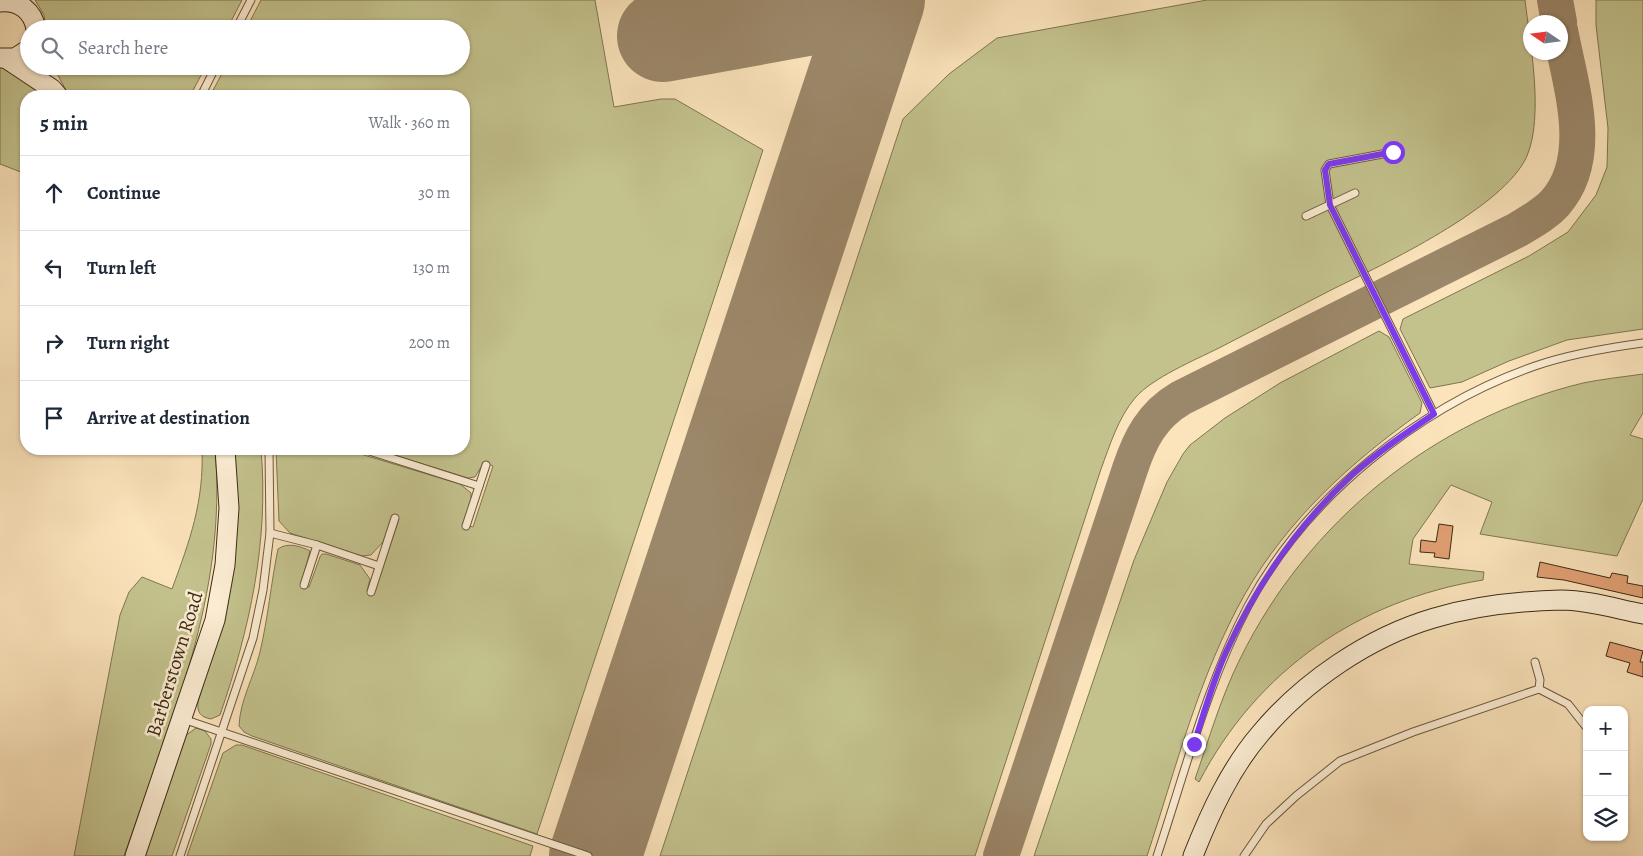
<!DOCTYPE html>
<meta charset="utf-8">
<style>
:root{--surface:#fff;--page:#f2f2f3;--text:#1f2937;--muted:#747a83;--line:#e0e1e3}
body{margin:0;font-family:Alegreya,serif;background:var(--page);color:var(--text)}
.controls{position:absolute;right:15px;bottom:15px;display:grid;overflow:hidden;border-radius:10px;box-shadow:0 1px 4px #0004}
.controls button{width:45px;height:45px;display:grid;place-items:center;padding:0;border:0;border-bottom:1px solid var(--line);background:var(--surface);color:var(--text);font:25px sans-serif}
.compass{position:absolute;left:1523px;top:15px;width:45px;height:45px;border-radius:50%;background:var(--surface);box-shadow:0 1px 4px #0004;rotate:283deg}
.stop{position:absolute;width:15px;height:15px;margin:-11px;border:4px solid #7c3aed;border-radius:50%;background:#fff}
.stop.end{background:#7c3aed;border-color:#fff;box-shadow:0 1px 5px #0008}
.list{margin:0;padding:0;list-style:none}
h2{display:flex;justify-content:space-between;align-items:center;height:65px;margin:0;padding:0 20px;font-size:21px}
h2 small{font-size:16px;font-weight:400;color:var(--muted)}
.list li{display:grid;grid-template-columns:32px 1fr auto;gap:15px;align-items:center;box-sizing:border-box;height:75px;padding:0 20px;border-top:1px solid var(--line)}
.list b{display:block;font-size:19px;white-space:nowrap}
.list em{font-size:16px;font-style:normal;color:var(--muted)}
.icon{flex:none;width:28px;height:28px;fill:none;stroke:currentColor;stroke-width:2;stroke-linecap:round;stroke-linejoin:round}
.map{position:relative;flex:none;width:1643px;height:856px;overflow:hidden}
.search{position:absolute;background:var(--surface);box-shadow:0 1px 4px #0004;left:20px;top:20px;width:450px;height:55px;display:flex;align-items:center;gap:12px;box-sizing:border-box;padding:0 18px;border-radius:28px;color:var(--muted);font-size:19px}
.panel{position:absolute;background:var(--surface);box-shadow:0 1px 4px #0004;left:20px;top:90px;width:450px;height:365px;border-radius:20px}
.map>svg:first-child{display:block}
.green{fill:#c3c28d;stroke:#7f7652}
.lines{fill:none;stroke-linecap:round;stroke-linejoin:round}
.taxiway{stroke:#9b8769;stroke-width:36}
.runway{stroke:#9b8769;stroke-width:92}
.building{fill:#e2a074;stroke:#3b2b17}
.lane-casing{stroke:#6b5940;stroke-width:9}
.secondary-casing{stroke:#3b2b17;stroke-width:21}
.lane{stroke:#fcedd3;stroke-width:7}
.secondary{stroke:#fcedd3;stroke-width:19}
.route{stroke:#7c3aed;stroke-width:6}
.labels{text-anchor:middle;stroke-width:5;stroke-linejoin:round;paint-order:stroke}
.street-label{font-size:20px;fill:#3b2b17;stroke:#fcedd3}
</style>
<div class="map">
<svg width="1643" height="856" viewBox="0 0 1643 856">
<rect width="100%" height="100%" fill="#fbe3bb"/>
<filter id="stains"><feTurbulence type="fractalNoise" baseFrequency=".004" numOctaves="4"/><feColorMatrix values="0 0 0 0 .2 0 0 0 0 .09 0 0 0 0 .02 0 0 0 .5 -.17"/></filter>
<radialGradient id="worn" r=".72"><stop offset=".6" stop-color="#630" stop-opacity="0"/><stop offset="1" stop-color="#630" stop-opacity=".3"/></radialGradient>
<!-- green -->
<g class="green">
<polygon points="35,0 242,0 227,29 46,29 44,15"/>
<path d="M261,0H595L614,107L661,99H675L763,150L537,834L252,736L244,732L239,726C240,700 254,677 260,652C268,618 271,583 278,549C287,542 301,546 310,551L301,585L309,587L320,557L322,554H326L360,565L370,579L367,591L374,593L399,519L392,517L383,542L371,555L362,556L290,533L279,521L276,449H344L460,484L471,493V499L464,524L473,527L493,466L484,462L475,477L468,478L375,449H464V96H210L226,66H461V29H246Z"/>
<path d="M1207,0H1525C1530,43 1544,115 1527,156C1504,208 1384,264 1333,289C1295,309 1257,328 1219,348C1195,360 1152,378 1135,398C1118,418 1110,445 1101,469L975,856H660L903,119L949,74L997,38Z"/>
<polygon points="1596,0 1643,0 1643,329 1567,340 1509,361 1462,382 1430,388 1400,329 1403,319 1529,256 1568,232 1596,195 1607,167 1608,128 1596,25"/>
<polygon points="0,66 12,69 47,96 26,96 26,174 0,164"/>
<polygon points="53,66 206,66 190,96 69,96"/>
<path d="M1379,331L1389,337L1422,403L1420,413C1351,462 1288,519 1245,594C1199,675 1176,768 1147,856H1034L1134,560L1167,482L1183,454L1190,445L1225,418L1280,383Z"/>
<path d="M1643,374V413L1630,435L1643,439V499L1617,556L1480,534L1492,502L1451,485L1413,539L1409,564L1484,572L1483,580C1359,600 1257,670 1199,782L1195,779C1209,739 1221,697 1240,659C1307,522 1434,419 1583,383C1602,379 1623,377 1643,374Z"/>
<path d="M202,449H215C228,594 170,722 124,856H74L120,615L129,592L142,577L172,589C190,540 204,502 202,449Z"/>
<path d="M234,449H261C269,541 250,628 220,715L211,719C200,717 197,712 198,702C224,617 243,539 234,449Z"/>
<polygon points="196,728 205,731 211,739 211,744 172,856 142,856 185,736"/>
<polygon points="236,745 242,745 533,846 530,856 187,856 223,753"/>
</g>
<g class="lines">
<!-- taxiway -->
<g class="taxiway">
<polyline points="1555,0 1559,22"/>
<path d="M1001,856L1130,469C1140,439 1152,415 1181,398L1517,230C1530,222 1544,215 1555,203C1596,157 1570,84 1560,30"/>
</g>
<!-- runway -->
<g class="runway">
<polyline points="663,36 861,0"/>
<polyline points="595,856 879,0"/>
</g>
</g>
<!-- building -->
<g class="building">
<polygon points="1439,524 1453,526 1449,559 1434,557 1435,553 1420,552 1421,540 1436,542"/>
<polygon points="1540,562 1610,578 1612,573 1628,576 1627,583 1643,586 1643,598 1564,580 1537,577"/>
<polygon points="1610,642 1643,651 1640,662 1643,662 1643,677 1627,672 1630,663 1606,656"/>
</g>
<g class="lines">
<defs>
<g id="lane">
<polyline points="236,29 251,0"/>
<polyline points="201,96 216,66"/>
<polyline points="1393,152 1329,164 1325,170 1330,205 1434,414"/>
<polyline points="1306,216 1355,193"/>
<polyline points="363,449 479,486"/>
<polyline points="466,526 486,465"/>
<polyline points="270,533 317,545 379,566"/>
<polyline points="304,585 317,545"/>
<polyline points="371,592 395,518"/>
<polyline points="1535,662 1540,680 1539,689"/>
<polyline points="183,719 588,856"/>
<polyline points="180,856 253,638 263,590 270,533 269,449"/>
<path d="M1157,856C1185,772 1207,684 1248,606C1306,497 1420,406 1535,366C1570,354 1606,348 1643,343"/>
<polyline points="1244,856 1266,824 1296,796 1340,761 1413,732 1539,689 1568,704 1587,728"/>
</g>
<g id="secondary">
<path d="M0,2C19,0 33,11 36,29"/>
<polyline points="0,58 15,58 29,49"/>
<polyline points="7,59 52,89 58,96"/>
<polyline points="135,856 215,620 225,565 229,508 225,449"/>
<path d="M1193,856C1210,813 1230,769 1260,734C1303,682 1369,637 1434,618C1474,606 1520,601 1561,600C1588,600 1617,609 1643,614"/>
</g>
</defs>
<!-- lane casing -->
<use href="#lane" class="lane-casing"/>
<!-- secondary casing -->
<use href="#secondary" class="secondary-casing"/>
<!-- lane -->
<use href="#lane" class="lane"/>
<!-- secondary -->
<use href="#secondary" class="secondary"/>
</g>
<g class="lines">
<!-- route -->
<path class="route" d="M1194,744C1204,713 1213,680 1227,650C1257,585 1299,524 1352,475C1378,452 1406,433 1434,414L1330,205L1325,170L1329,164L1393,152"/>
</g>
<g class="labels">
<!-- street labels -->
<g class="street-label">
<text transform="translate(174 664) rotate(-73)" y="7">Barberstown Road</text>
</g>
</g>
<rect width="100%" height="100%" filter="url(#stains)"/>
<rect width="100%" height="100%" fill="url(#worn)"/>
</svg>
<div class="controls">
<button>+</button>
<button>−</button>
<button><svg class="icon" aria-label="layers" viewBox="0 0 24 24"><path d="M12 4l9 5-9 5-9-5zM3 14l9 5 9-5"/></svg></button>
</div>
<svg class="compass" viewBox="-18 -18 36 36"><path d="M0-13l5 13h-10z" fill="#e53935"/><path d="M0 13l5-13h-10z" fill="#747a83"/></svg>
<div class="stop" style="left:1393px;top:152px"></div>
<div class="stop end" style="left:1194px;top:744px"></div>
<div class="search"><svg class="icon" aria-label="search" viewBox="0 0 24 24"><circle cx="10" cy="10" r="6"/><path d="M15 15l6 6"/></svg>Search here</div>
<section class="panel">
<h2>5 min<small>Walk · 360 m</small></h2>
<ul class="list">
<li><svg class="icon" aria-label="ahead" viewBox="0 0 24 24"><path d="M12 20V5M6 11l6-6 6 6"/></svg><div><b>Continue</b></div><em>30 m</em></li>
<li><svg class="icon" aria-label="left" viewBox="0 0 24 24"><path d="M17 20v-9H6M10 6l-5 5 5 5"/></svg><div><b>Turn left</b></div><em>130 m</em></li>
<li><svg class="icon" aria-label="right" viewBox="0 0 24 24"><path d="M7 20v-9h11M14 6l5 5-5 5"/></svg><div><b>Turn right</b></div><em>200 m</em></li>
<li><svg class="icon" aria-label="arrive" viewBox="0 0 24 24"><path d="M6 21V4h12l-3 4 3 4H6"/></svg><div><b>Arrive at destination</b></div></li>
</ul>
</section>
</div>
